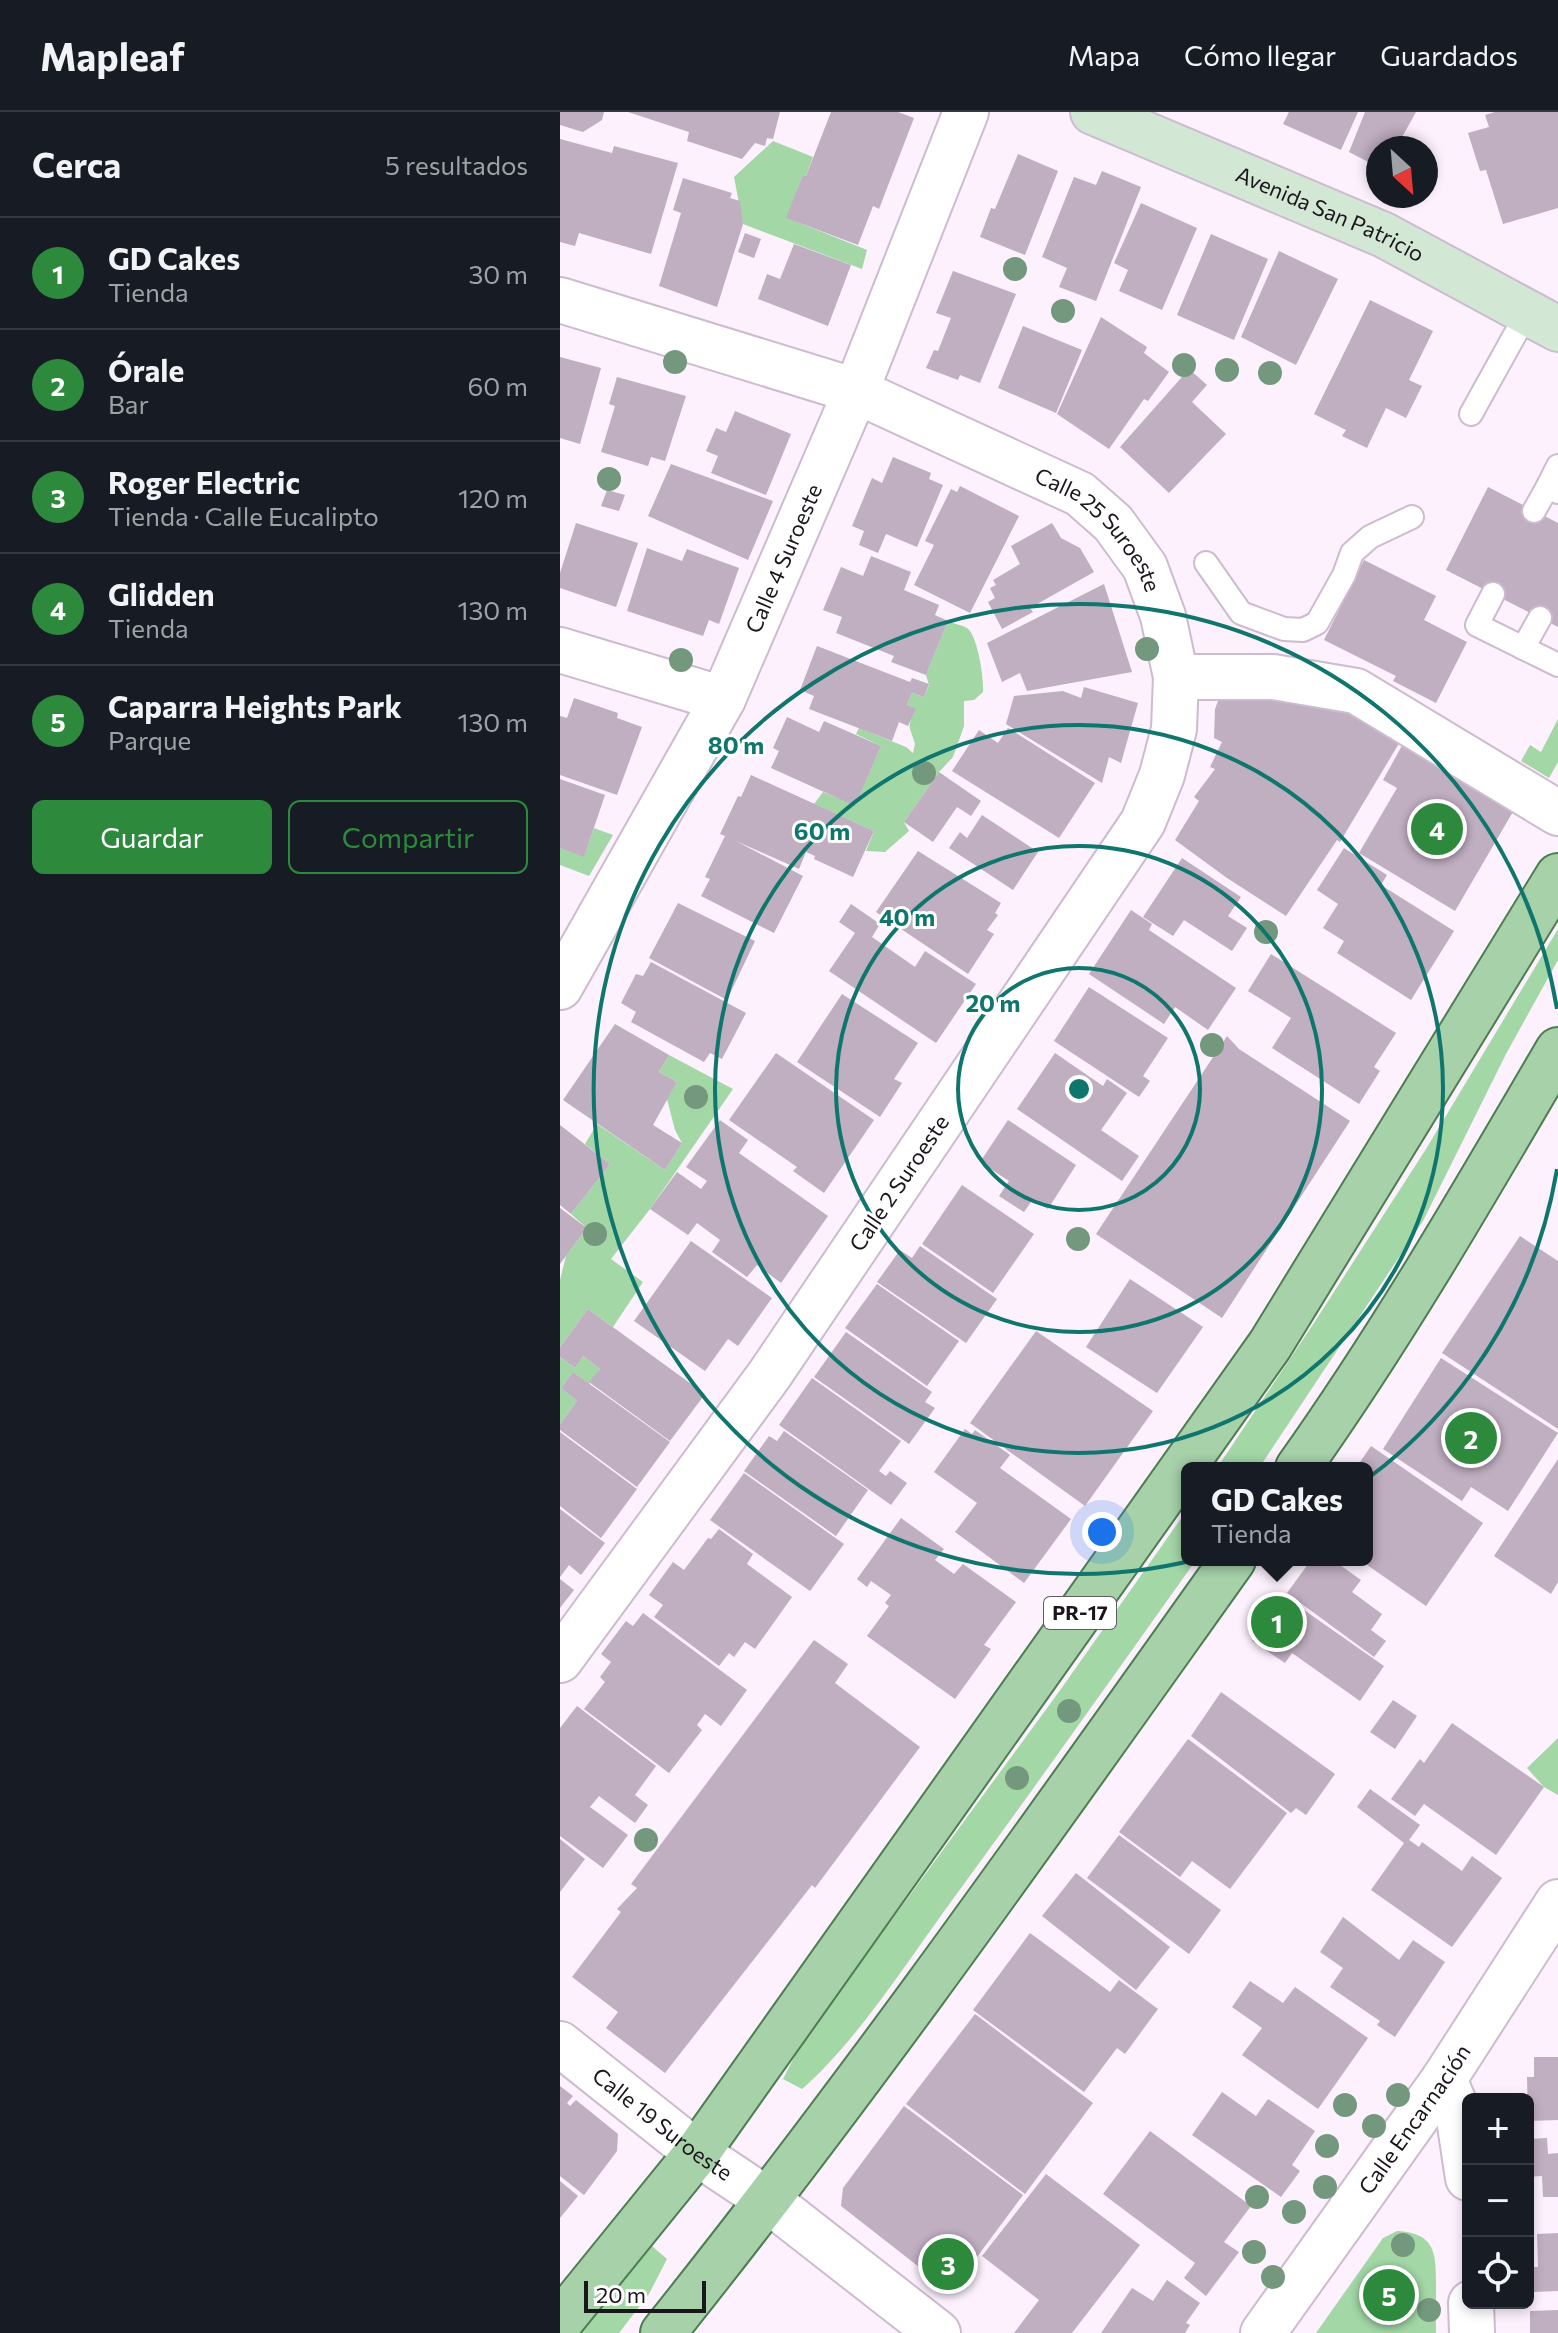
<!DOCTYPE html>
<html lang="es">
<meta charset="utf-8">
<style>
:root{--surface:#171b24;--page:#242831;--text:#f1f3f6;--muted:#9ea1a6;--line:#363941;--accent:#2d8a3c}
body{margin:0;font-family:Commissioner,sans-serif;background:var(--page);color:var(--text)}
.controls{position:absolute;right:24px;bottom:24px;display:grid;overflow:hidden;border-radius:12px;box-shadow:0 4px 12px #0003}
.controls button{width:72px;height:72px;display:grid;place-items:center;padding:0;border:0;border-bottom:2px solid var(--line);background:var(--surface);color:var(--text);font:40px sans-serif}
.compass{position:absolute;left:806px;top:24px;width:72px;height:72px;border-radius:50%;background:var(--surface);box-shadow:0 4px 12px #0003;rotate:154deg}
.scale{position:absolute;left:24px;bottom:20px;width:122px;box-sizing:border-box;padding-left:8px;border:4px solid #1b151c;border-top:0;font-size:22px;line-height:28px;white-space:nowrap;color:#1b151c;-webkit-text-stroke:6px #fff;paint-order:stroke}
.you{position:absolute;left:542px;top:1420px;width:28px;height:28px;margin:-20px;border:6px solid #fff;border-radius:50%;background:#1a73e8;box-shadow:0 0 0 12px #1a73e833}
.badge{display:grid;place-items:center;width:52px;height:52px;border-radius:50%;background:var(--accent);color:#fff;font-size:26px;font-weight:700}
.pin{position:absolute;translate:-50% -50%;border:4px solid #fff;box-shadow:0 2px 8px #0006}
.popup{position:absolute;left:621px;top:1350px;width:192px;height:104px;box-sizing:border-box;display:grid;place-content:center;border-radius:12px;background:var(--surface);filter:drop-shadow(0 2px 6px #0005);font-size:26px;white-space:nowrap;color:var(--muted)}
.popup b{font-size:30px;color:var(--text)}
.popup::after{content:'';position:absolute;left:50%;top:100%;margin-left:-16px;border:16px solid transparent;border-top-color:var(--surface)}
.list{margin:0;padding:0;list-style:none}
h2{display:flex;justify-content:space-between;align-items:center;height:104px;margin:0;padding:0 32px;font-size:34px}
h2 small{font-size:26px;font-weight:400;color:var(--muted)}
.list li{display:grid;grid-template-columns:52px 1fr auto;gap:24px;align-items:center;box-sizing:border-box;height:112px;padding:0 32px;border-top:2px solid var(--line)}
.list b{display:block;font-size:30px;white-space:nowrap}
.list p{margin:0;font-size:26px;white-space:nowrap;color:var(--muted)}
.list em{font-size:26px;font-style:normal;color:var(--muted)}
.actions{display:flex;gap:16px;padding:24px 32px}
.actions a{flex:1;padding:18px 0;border:2px solid var(--accent);border-radius:12px;text-align:center;font-size:28px;color:var(--accent)}
.actions .main{background:var(--accent);color:#fff}
.icon{flex:none;width:44px;height:44px;fill:none;stroke:currentColor;stroke-width:2;stroke-linecap:round;stroke-linejoin:round}
.map{position:relative;flex:none;width:998px;height:2221px;overflow:hidden}
header{display:flex;align-items:center;gap:48px;box-sizing:border-box;height:112px;padding:0 40px;background:var(--surface);border-bottom:2px solid var(--line)}
header strong{font-size:38px}
nav{display:flex;gap:44px;margin-inline-start:auto;font-size:28px}
main{display:flex}
aside{flex:1;background:var(--surface)}
.map>svg:first-child{display:block}
.green{fill:#a3d7a6}
.building{fill:#c0aec1}
.lines{fill:none;stroke-linecap:round;stroke-linejoin:round}
.lane-casing{stroke:#cdbbcf;stroke-width:26}
.street-casing{stroke:#cdbbcf;stroke-width:48}
.secondary-casing{stroke:#cdbbcf;stroke-width:48}
.primary-casing{stroke:#4e7c53;stroke-width:48}
.lane{stroke:#fff;stroke-width:22}
.street{stroke:#fff;stroke-width:44}
.secondary{stroke:#d2e8d4;stroke-width:44}
.primary{stroke:#a6d1a9;stroke-width:44}
.tree{fill:#74987e}
.ring{fill:none;stroke:#0f766e;stroke-width:4}
.labels{text-anchor:middle;stroke-width:6;stroke-linejoin:round;paint-order:stroke}
.shield{fill:#fff;stroke:#5f5b60;stroke-width:2}
.shield-label{font-size:20px;font-weight:bold;fill:#1b151c}
.street-label{font-size:22px;fill:#1b151c;stroke:#fff}
.centre{fill:#0f766e;stroke:#fff;stroke-width:4}
.ring-label{font-size:24px;text-anchor:middle;font-weight:bold;fill:#0f766e;stroke:#fff;stroke-width:6;stroke-linejoin:round;paint-order:stroke}
</style>
<header>
<strong>Mapleaf</strong>
<nav><a>Mapa</a><a>Cómo llegar</a><a>Guardados</a></nav>
</header>
<main>
<aside>
<h2>Cerca<small>5 resultados</small></h2>
<ul class="list">
<li><span class="badge">1</span><div><b>GD Cakes</b><p>Tienda</p></div><em>30 m</em></li>
<li><span class="badge">2</span><div><b>Órale</b><p>Bar</p></div><em>60 m</em></li>
<li><span class="badge">3</span><div><b>Roger Electric</b><p>Tienda · Calle Eucalipto</p></div><em>120 m</em></li>
<li><span class="badge">4</span><div><b>Glidden</b><p>Tienda</p></div><em>130 m</em></li>
<li><span class="badge">5</span><div><b>Caparra Heights Park</b><p>Parque</p></div><em>130 m</em></li>
</ul>
<div class="actions"><a class="main">Guardar</a><a>Compartir</a></div>
</aside>
<div class="map">
<svg width="998" height="2221" viewBox="0 0 998 2221">
<rect width="100%" height="100%" fill="#fcf1fd"/>
<!-- green -->
<g class="green">
<polygon points="213,29 253,45 246,64 243,63 227,106 307,138 302,157 183,112 174,65"/>
<path d="M388,509C394,512 402,513 407,516C418,524 424,567 423,580L414,588L404,589V614L393,645L379,660L344,710L349,719L325,740L306,739L314,719L254,692L263,680L295,693L321,634L296,622L299,616L346,635L353,641L355,632C349,612 347,618 355,596L347,593L352,581L364,585L369,573L366,563Z"/>
<polygon points="998,607 998,650 989,666 961,649 970,633 981,640"/>
<polygon points="34,716 53,723 29,764 0,753 0,736 24,744"/>
<polygon points="998,817 998,848 946,942 863,1109 699,1356 657,1356 754,1211 866,1037"/>
<polygon points="109,943 173,977 90,1097 51,1147 83,1170 53,1215 28,1197 0,1235 0,1168 6,1144 27,1116 11,1102 50,1052 25,1032 37,1012 105,1058 122,1031 115,1018 107,987 117,970 99,960"/>
<polygon points="23,1244 40,1257 29,1272 13,1260 1,1276 17,1289 0,1312 0,1245 15,1256"/>
<path d="M627,1398V1448H636C553,1565 470,1682 385,1798C344,1855 294,1932 242,1977L223,1967L239,1936L262,1903L501,1577Z"/>
<polygon points="998,1626 998,1683 984,1675 967,1656"/>
<path d="M837,2119C877,2121 876,2143 876,2176C876,2191 876,2206 876,2221H756L823,2126Z"/>
<polygon points="92,2134 107,2147 89,2182 59,2221 17,2221 71,2153"/>
</g>
<!-- building -->
<g class="building">
<polygon points="0,0 44,0 42,8 23,20 0,13"/>
<polygon points="68,0 220,0 213,27 207,26 205,34 195,31 182,47 127,29 129,20"/>
<polygon points="271,0 338,0 354,6 319,97 313,94 298,133 226,106 243,63 246,64"/>
<polygon points="729,0 798,0 781,38 723,12"/>
<polygon points="805,0 856,0 836,36 818,36 818,55 789,40"/>
<polygon points="935,0 998,0 998,96 943,112 926,58 920,59 908,21 929,15 925,3"/>
<polygon points="0,27 52,41 54,34 118,51 91,142 19,121 15,134 0,130"/>
<polygon points="458,42 498,59 465,143 420,125 431,96 435,97"/>
<polygon points="542,59 581,75 536,189 499,175 507,156 482,145 514,65 536,73"/>
<polygon points="123,66 172,81 170,86 180,89 183,112 157,195 99,174 121,101 113,98"/>
<polygon points="581,91 637,116 602,198 559,179 568,158 554,151"/>
<polygon points="185,121 201,127 194,146 178,140"/>
<polygon points="651,122 708,147 674,228 617,203"/>
<polygon points="234,132 291,153 268,214 198,187 207,162 220,167"/>
<polygon points="719,139 778,167 736,253 681,225"/>
<polygon points="393,159 456,182 420,271 400,263 398,268 366,256 374,238 378,239 391,206 376,201"/>
<polygon points="810,188 873,219 849,268 862,274 846,306 826,296 807,336 782,324 786,318 754,302"/>
<polygon points="541,205 587,235 584,241 609,260 588,289 584,287 549,337 497,302"/>
<polygon points="463,214 522,238 496,301 438,276"/>
<polygon points="0,245 41,256 20,332 0,326"/>
<polygon points="629,257 647,273 632,290 666,322 609,381 560,335"/>
<polygon points="57,265 126,284 105,349 91,345 88,354 41,340 55,294 49,292"/>
<polygon points="175,299 231,322 206,383 151,361 158,344 146,339 156,316 166,320"/>
<polygon points="333,345 371,361 369,367 383,373 357,435 326,422 318,441 299,433 304,419 292,414 312,366 322,371"/>
<polygon points="111,352 213,389 188,448 88,404"/>
<polygon points="400,374 459,404 410,501 354,473 374,433 365,429 391,377 397,380"/>
<polygon points="928,375 998,411 998,515 886,458"/>
<polygon points="47,378 65,383 59,399 41,394"/>
<polygon points="16,411 78,431 56,495 0,476 0,461"/>
<polygon points="492,411 501,426 520,436 534,460 470,496 473,500 442,517 428,490 435,486 430,476 436,473 433,468 460,452 451,434"/>
<polygon points="87,436 122,449 127,437 179,456 159,512 149,508 143,524 67,499"/>
<polygon points="311,444 351,460 344,478 379,493 375,503 388,509 366,563 331,550 334,544 276,521 282,505 263,498 281,455 303,464"/>
<polygon points="804,448 876,484 864,508 907,530 876,591 833,569 836,564 764,528"/>
<polygon points="544,472 572,560 467,579 460,561 442,570 427,531"/>
<polygon points="257,534 350,570 352,566 369,572 364,585 352,581 347,593 356,596 348,614 339,610 332,629 249,597 254,584 240,578"/>
<polygon points="524,575 578,591 561,651 549,645 542,671 446,612 454,584 503,579 521,586"/>
<polygon points="660,584 750,586 791,602 841,628 780,730 777,728 726,804 667,766 615,728 639,689 634,685 655,657 650,655 662,630 654,626 655,597"/>
<polygon points="14,586 58,601 57,606 82,615 57,683 0,663 0,604 7,606"/>
<polygon points="227,605 259,620 264,609 321,634 295,694 211,656 219,639 213,636"/>
<polygon points="448,616 535,671 499,726 392,659 419,618 438,631"/>
<polygon points="844,630 954,698 895,799 799,741 837,676 823,668"/>
<polygon points="379,660 421,689 411,704 397,695 373,730 344,710"/>
<polygon points="191,663 314,719 293,765 254,747 255,744 246,740 239,757 176,729 243,764 214,821 141,784 150,767 145,765 165,724 160,722 178,684 181,685"/>
<polygon points="0,667 45,683 24,745 0,736"/>
<polygon points="422,703 478,740 453,778 389,736 400,720 407,726"/>
<polygon points="784,736 827,763 821,773 894,819 851,888 777,841 784,829 763,816 778,792 757,778"/>
<polygon points="358,739 441,791 435,801 438,803 427,818 434,822 408,862 316,800"/>
<polygon points="622,746 681,785 668,804 687,816 672,839 624,808 613,824 583,805"/>
<polygon points="118,791 195,829 167,888 89,846"/>
<polygon points="291,792 320,812 312,825 355,855 365,839 416,872 376,931 269,859 295,821 279,810"/>
<polygon points="571,798 592,812 589,818 676,876 648,918 615,895 604,912 529,862"/>
<polygon points="711,842 836,921 814,955 820,959 799,992 712,936 731,906 688,879"/>
<polygon points="91,850 186,901 162,947 150,941 144,950 71,910 76,900 61,891 76,862 83,864"/>
<polygon points="529,875 608,926 583,964 590,969 579,985 494,929"/>
<polygon points="282,882 358,931 334,967 342,971 320,1005 237,950"/>
<polygon points="55,912 109,943 99,960 117,970 93,1013 122,1031 105,1058 3,988"/>
<polygon points="667,924 679,937 790,1009 662,1206 536,1122"/>
<polygon points="216,941 314,1008 264,1081 233,1059 237,1055 169,1008"/>
<polygon points="495,941 543,974 547,967 567,981 541,1018 579,1044 562,1069 457,997"/>
<polygon points="160,1008 188,1028 179,1041 268,1104 221,1171 197,1153 187,1165 152,1140 160,1128 137,1111 128,1123 90,1097 117,1060 141,1077 147,1069 126,1055"/>
<polygon points="448,1008 516,1053 488,1097 473,1087 464,1100 439,1084 449,1069 420,1050"/>
<polygon points="0,1013 50,1052 11,1102 0,1093"/>
<polygon points="402,1073 474,1122 433,1181 362,1132"/>
<polygon points="0,1096 27,1116 0,1152"/>
<polygon points="960,1124 998,1149 998,1317 882,1241"/>
<polygon points="131,1129 212,1186 178,1234 168,1227 145,1259 74,1209"/>
<polygon points="360,1134 437,1187 406,1231 317,1170 340,1138 352,1146"/>
<polygon points="570,1167 643,1215 597,1281 526,1235"/>
<polygon points="317,1172 399,1229 367,1274 285,1216"/>
<polygon points="28,1197 145,1282 110,1329 29,1270 40,1257 23,1244 15,1256 0,1245 0,1235"/>
<polygon points="476,1219 593,1299 525,1394 410,1311"/>
<polygon points="286,1220 372,1280 365,1290 375,1296 349,1332 254,1265"/>
<polygon points="881,1246 998,1321 948,1399 911,1375 902,1389 823,1337"/>
<polygon points="13,1260 110,1330 77,1375 0,1318 0,1312 17,1289 1,1276"/>
<polygon points="252,1266 341,1329 319,1359 326,1364 330,1359 347,1371 331,1393 219,1313"/>
<polygon points="405,1317 412,1322 415,1318 450,1343 440,1356 511,1407 464,1471 395,1420 417,1391 374,1360"/>
<polygon points="224,1319 308,1378 276,1424 184,1359 209,1324 217,1329"/>
<polygon points="0,1320 77,1377 41,1426 0,1394"/>
<polygon points="811,1334 923,1411 866,1494 800,1448 807,1448 807,1356 796,1356"/>
<polygon points="998,1347 998,1470 991,1482 934,1444"/>
<polygon points="184,1361 284,1432 250,1479 150,1408"/>
<polygon points="0,1397 45,1431 21,1463 9,1453 0,1465"/>
<polygon points="341,1406 384,1437 375,1448 394,1462 403,1452 456,1490 424,1533 431,1537 395,1587 307,1524 329,1494 325,1491 331,1483 311,1469 307,1475 297,1467"/>
<polygon points="159,1417 193,1442 187,1452 232,1485 195,1537 185,1530 174,1545 169,1541 159,1554 94,1505 103,1493 89,1483 113,1450 124,1458 148,1426 151,1427"/>
<polygon points="751,1448 773,1448 801,1468 792,1480 822,1502 811,1518 826,1529 814,1545 727,1481"/>
<polygon points="0,1467 14,1478 0,1496"/>
<polygon points="724,1484 824,1554 800,1589 732,1541 725,1551 692,1529"/>
<polygon points="83,1501 187,1578 161,1614 145,1602 137,1613 142,1618 109,1661 24,1597 45,1570 40,1565 51,1550 41,1542 66,1509 73,1514"/>
<polygon points="254,1528 288,1552 275,1571 360,1635 255,1776 252,1773 105,1961 46,1916 58,1900 12,1865 61,1800 57,1797 77,1776 71,1772"/>
<polygon points="661,1580 775,1662 746,1703 736,1696 731,1701 631,1624"/>
<polygon points="833,1588 857,1604 835,1637 810,1620"/>
<polygon points="17,1594 96,1654 75,1683 88,1693 75,1711 39,1684 30,1695 68,1723 43,1756 0,1724 0,1616"/>
<polygon points="892,1611 984,1675 936,1743 864,1692 855,1704 831,1687 860,1647 864,1651"/>
<polygon points="628,1627 727,1701 670,1777 632,1749 620,1765 559,1720"/>
<polygon points="810,1677 860,1713 849,1728 859,1735 862,1730 902,1759 912,1744 942,1766 892,1835 811,1778 844,1731 797,1695"/>
<polygon points="559,1723 661,1798 629,1842 527,1766"/>
<polygon points="0,1727 25,1747 0,1780"/>
<polygon points="516,1761 610,1835 576,1878 482,1804"/>
<polygon points="783,1805 839,1848 853,1828 885,1850 835,1925 817,1913 820,1909 770,1875 783,1856 760,1840"/>
<polygon points="470,1821 550,1880 559,1868 598,1897 565,1942 557,1936 524,1980 413,1898"/>
<polygon points="690,1869 723,1891 735,1875 808,1926 758,1997 682,1943 702,1916 672,1895"/>
<polygon points="415,1902 533,1991 465,2082 346,1992"/>
<polygon points="974,1945 998,1945 998,2008 968,2009 967,1965 974,1965"/>
<polygon points="0,1974 13,1984 7,1991 10,1994 16,1988 58,2022 57,2039 24,2083 0,2064"/>
<polygon points="662,1980 696,2004 708,1987 755,2019 732,2053 740,2059 721,2085 632,2023"/>
<polygon points="344,1994 463,2083 391,2180 281,2094 283,2076"/>
<polygon points="590,2019 691,2094 664,2130 679,2140 646,2184 624,2166 635,2151 543,2082"/>
<polygon points="987,2026 988,2042 998,2041 998,2085 983,2085 982,2064 968,2065 970,2027"/>
<polygon points="486,2062 580,2133 512,2221 454,2221 479,2188 422,2144"/>
<polygon points="0,2069 18,2084 0,2106"/>
<polygon points="998,2121 998,2179 972,2180 972,2155 978,2155 977,2122"/>
<polygon points="607,2168 640,2191 626,2211 630,2213 625,2221 541,2221 572,2176 593,2189"/>
<polygon points="998,2198 998,2221 970,2221 970,2199"/>
</g>
<g class="lines">
<defs>
<g id="lane">
<polyline points="911,302 967,201"/>
<polyline points="998,354 988,374 998,380"/>
<polyline points="974,399 988,374"/>
<polyline points="646,451 681,501 724,517 743,518 757,511 784,463 792,441 810,425 852,405"/>
<polyline points="933,482 917,513 998,553"/>
<polyline points="963,536 980,506"/>
</g>
<g id="street">
<path id="s1" d="M0,188L296,279L520,382L553,411L585,455L603,504L616,565L614,617L602,663L583,710L210,1262L0,1548"/>
<polyline points="0,538 163,587"/>
<polyline points="616,565 713,565 796,579 998,701"/>
<path id="s2" d="M0,875L163,587L296,279L406,0"/>
<path id="s3" d="M0,1932L137,2041L209,2089L378,2221"/>
<polyline points="884,1967 898,2000 908,2066"/>
<polyline points="911,2191 912,2221"/>
<path id="s4" d="M703,2221L884,1967L998,1790"/>
</g>
<g id="secondary">
<path id="s5" d="M533,0L824,123L998,217"/>
</g>
<g id="primary">
<path d="M738,1356C833,1222 915,1080 998,938"/>
<polyline points="0,2210 137,2041 710,1233 998,764"/>
<path d="M103,2221C303,1971 487,1709 673,1448"/>
</g>
</defs>
<!-- lane casing -->
<use href="#lane" class="lane-casing"/>
<!-- street casing -->
<use href="#street" class="street-casing"/>
<!-- secondary casing -->
<use href="#secondary" class="secondary-casing"/>
<!-- primary casing -->
<use href="#primary" class="primary-casing"/>
<!-- lane -->
<use href="#lane" class="lane"/>
<!-- street -->
<use href="#street" class="street"/>
<!-- secondary -->
<use href="#secondary" class="secondary"/>
<!-- primary -->
<use href="#primary" class="primary"/>
</g>
<!-- trees -->
<g class="tree">
<circle cx="455" cy="157" r="12"/>
<circle cx="503" cy="199" r="12"/>
<circle cx="115" cy="250" r="12"/>
<circle cx="624" cy="253" r="12"/>
<circle cx="667" cy="258" r="12"/>
<circle cx="710" cy="261" r="12"/>
<circle cx="49" cy="367" r="12"/>
<circle cx="587" cy="537" r="12"/>
<circle cx="121" cy="548" r="12"/>
<circle cx="364" cy="661" r="12"/>
<circle cx="706" cy="820" r="12"/>
<circle cx="652" cy="933" r="12"/>
<circle cx="136" cy="985" r="12"/>
<circle cx="35" cy="1122" r="12"/>
<circle cx="518" cy="1127" r="12"/>
<circle cx="509" cy="1599" r="12"/>
<circle cx="457" cy="1666" r="12"/>
<circle cx="86" cy="1728" r="12"/>
<circle cx="838" cy="1983" r="12"/>
<circle cx="785" cy="1993" r="12"/>
<circle cx="814" cy="2014" r="12"/>
<circle cx="767" cy="2034" r="12"/>
<circle cx="765" cy="2075" r="12"/>
<circle cx="697" cy="2085" r="12"/>
<circle cx="734" cy="2100" r="12"/>
<circle cx="843" cy="2133" r="12"/>
<circle cx="694" cy="2140" r="12"/>
<circle cx="713" cy="2165" r="12"/>
<circle cx="869" cy="2198" r="12"/>
</g>
<!-- distance rings -->
<g class="ring">
<circle cx="519" cy="977" r="121"/>
<circle cx="519" cy="977" r="243"/>
<circle cx="519" cy="977" r="364"/>
<path d="M997 1057A485 485 0 1 1 997 897"/>
</g>
<g class="labels">
<!-- shield labels -->
<rect class="shield" x="484" y="1485" width="72" height="32" rx="6"/>
<g class="shield-label">
<text x="520" y="1508">PR-17</text>
</g>
<!-- street labels -->
<g class="street-label">
<text dy="8" stroke="none"><textPath href="#s5" startOffset="258">Avenida San Patricio</textPath></text>
<text dy="8" stroke="none"><textPath href="#s1" startOffset="594">Calle 25 Suroeste</textPath></text>
<text dy="8" stroke="none"><textPath href="#s2" startOffset="484">Calle 4 Suroeste</textPath></text>
<text transform="translate(339 1071) rotate(-56)" y="8">Calle 2 Suroeste</text>
<text dy="8" stroke="none"><textPath href="#s4" startOffset="262">Calle Encarnación</textPath></text>
<text dy="8" stroke="none"><textPath href="#s3" startOffset="130">Calle 19 Suroeste</textPath></text>
</g>
</g>
<circle cx="519" cy="977" r="12" class="centre"/>
<g class="ring-label">
<text x="176" y="642">80 m</text>
<text x="262" y="728">60 m</text>
<text x="347" y="814">40 m</text>
<text x="433" y="900">20 m</text>
</g>
</svg>
<div class="controls">
<button>+</button>
<button>−</button>
<button><svg class="icon" aria-label="locate" viewBox="0 0 24 24"><circle cx="12" cy="12" r="6"/><path d="M12 2v4M12 18v4M2 12h4M18 12h4"/></svg></button>
</div>
<svg class="compass" viewBox="-18 -18 36 36"><path d="M0-13l5 13h-10z" fill="#e53935"/><path d="M0 13l5-13h-10z" fill="#9ea1a6"/></svg>
<div class="scale">20 m</div>
<div class="you"></div>
<div class="pin badge" style="left:717px;top:1510px">1</div>
<div class="popup"><b>GD Cakes</b>Tienda</div>
<div class="pin badge" style="left:911px;top:1326px">2</div>
<div class="pin badge" style="left:388px;top:2152px">3</div>
<div class="pin badge" style="left:877px;top:717px">4</div>
<div class="pin badge" style="left:829px;top:2183px">5</div>
</div>
</main>
